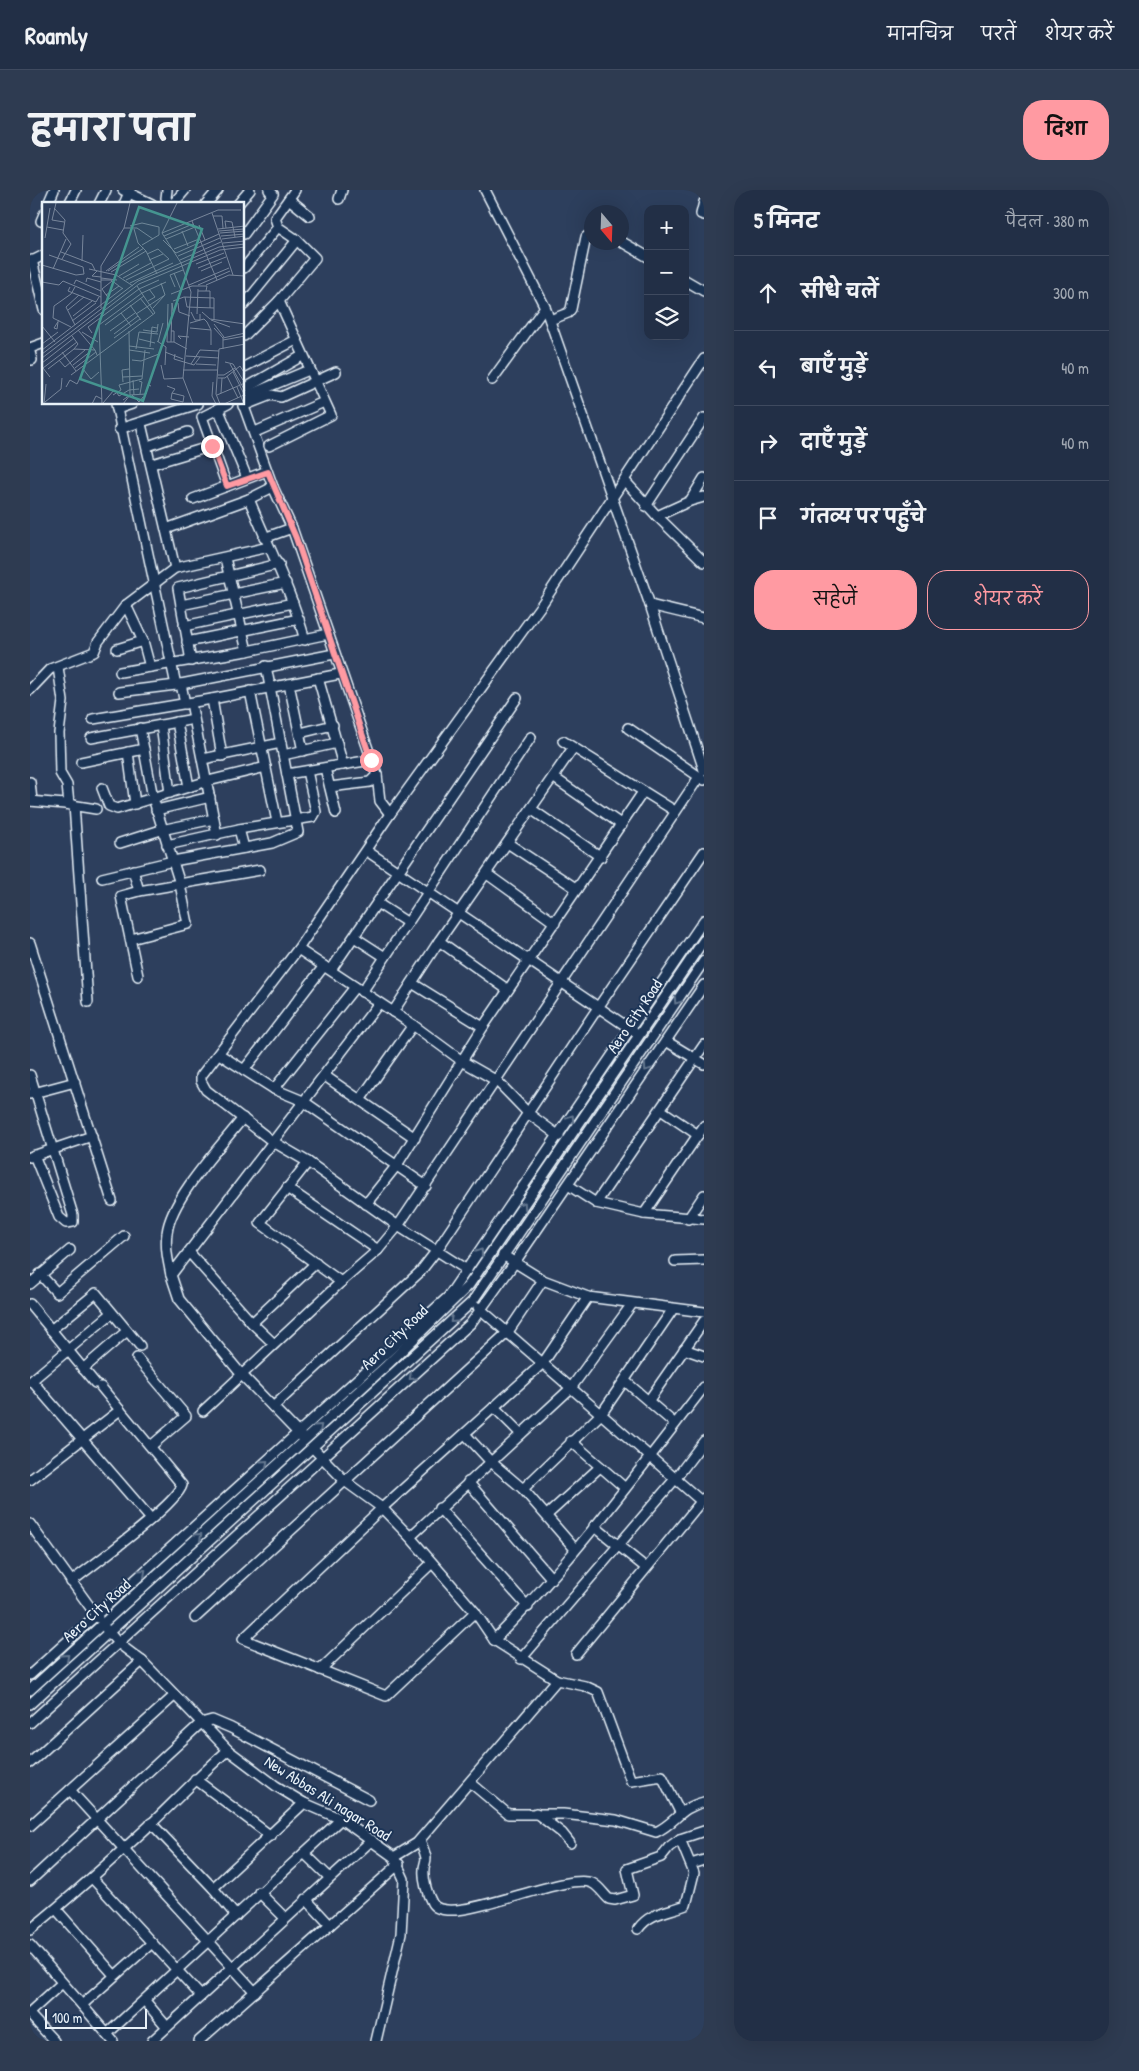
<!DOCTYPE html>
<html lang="hi">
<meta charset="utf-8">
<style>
:root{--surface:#222f46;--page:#2e3b51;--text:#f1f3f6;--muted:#a2a9b3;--line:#3f4a5f;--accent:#ff9aa2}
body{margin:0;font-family:"Patrick Hand","Playpen Sans Deva",sans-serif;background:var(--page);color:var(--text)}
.controls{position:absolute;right:15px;top:15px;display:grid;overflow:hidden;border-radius:10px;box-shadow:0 5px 20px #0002}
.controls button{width:45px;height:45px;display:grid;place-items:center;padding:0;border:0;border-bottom:1px solid var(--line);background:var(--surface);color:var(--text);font:25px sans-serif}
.compass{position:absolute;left:554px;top:15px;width:45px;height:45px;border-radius:50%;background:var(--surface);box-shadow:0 5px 20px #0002;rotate:161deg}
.scale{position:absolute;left:15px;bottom:12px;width:102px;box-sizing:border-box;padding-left:5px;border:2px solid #e8f1f8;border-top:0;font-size:14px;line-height:18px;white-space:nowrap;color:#e8f1f8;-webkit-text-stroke:4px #1d3557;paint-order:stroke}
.stop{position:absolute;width:15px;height:15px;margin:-11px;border:4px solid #ff9aa2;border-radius:50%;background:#fff}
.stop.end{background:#ff9aa2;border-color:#fff;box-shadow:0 1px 5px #0008}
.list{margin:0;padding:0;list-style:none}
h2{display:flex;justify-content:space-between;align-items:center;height:65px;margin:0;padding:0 20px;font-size:21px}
h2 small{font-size:16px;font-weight:400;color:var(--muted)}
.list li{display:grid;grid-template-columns:32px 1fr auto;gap:15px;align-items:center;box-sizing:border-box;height:75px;padding:0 20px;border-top:1px solid var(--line)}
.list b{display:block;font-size:19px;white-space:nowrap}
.list em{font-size:16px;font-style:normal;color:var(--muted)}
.actions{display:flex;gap:10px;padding:15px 20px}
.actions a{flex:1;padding:11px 0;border:1px solid var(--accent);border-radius:20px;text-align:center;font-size:18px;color:var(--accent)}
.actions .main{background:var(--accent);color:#111}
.icon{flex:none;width:28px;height:28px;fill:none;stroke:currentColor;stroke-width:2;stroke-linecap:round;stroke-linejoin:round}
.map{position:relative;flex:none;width:674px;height:1851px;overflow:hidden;border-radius:20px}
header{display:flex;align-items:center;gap:30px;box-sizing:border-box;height:70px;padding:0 25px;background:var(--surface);border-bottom:1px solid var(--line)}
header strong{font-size:24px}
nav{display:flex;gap:28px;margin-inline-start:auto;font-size:18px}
.intro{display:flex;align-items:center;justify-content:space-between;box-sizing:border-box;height:120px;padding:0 30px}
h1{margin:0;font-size:35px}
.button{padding:12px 22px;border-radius:20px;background:var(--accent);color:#111;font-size:18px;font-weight:700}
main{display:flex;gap:30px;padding:0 30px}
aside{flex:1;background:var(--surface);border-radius:20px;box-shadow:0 5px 20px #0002}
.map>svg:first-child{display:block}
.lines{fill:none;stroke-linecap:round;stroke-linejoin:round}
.minor-casing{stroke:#e8f1f8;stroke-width:12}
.minor{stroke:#1d3557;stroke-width:9}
.oneway{stroke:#64778f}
.route{stroke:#ff9aa2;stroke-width:6}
.labels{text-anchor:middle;stroke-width:4;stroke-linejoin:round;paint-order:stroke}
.street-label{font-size:16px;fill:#e8f1f8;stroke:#1d3557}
.inset-road{fill:none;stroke:#78869b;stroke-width:1}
.view{fill:#459590;fill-opacity:0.15;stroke:#459590;stroke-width:2.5}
.inset-edge{fill:none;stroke:#e8f1f8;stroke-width:2.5}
</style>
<header>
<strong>Roamly</strong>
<nav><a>मानचित्र</a><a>परतें</a><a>शेयर करें</a></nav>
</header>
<div class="intro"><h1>हमारा पता</h1><a class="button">दिशा</a></div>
<main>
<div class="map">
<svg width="674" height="1851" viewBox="0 0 674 1851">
<rect width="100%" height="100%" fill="#2d3f5d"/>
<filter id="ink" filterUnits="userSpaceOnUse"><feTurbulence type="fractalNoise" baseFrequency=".02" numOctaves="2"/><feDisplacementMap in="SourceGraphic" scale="10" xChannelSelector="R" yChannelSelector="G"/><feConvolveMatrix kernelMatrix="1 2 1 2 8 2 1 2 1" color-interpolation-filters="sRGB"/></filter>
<g filter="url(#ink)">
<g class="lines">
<defs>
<g id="minor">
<polyline points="93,0 122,14"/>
<polyline points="137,0 136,8 139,14"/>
<polyline points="455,0 515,117 620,415 674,580"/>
<polyline points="259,9 280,26"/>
<polyline points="309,9 312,0"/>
<polyline points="674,12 671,24 674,25"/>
<polyline points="18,14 24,0"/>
<polyline points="39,14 46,0"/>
<polyline points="69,14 76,0"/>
<polyline points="94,14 100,0"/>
<polyline points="143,14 155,0"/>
<polyline points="176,14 188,0"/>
<polyline points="208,14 220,0"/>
<polyline points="11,31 14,24"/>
<polyline points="214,44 243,4 239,0"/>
<polyline points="592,52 618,67"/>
<polyline points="2,70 14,120"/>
<polyline points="0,72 14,65"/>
<polyline points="214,78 248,37"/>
<polyline points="655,90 674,101"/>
<polyline points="214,115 267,50"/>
<polyline points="520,130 538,123 541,119 556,47 562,43"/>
<polyline points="214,146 249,111 285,68 267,50 248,37 245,28 265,0"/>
<polyline points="0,158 14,153"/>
<polyline points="0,162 2,170 0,170"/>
<polyline points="214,177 266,150"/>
<polyline points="462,190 515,117"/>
<polyline points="214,199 272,166"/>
<polyline points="214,207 279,180"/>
<polyline points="86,214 146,495"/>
<polyline points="213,214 243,297 262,338 347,585 350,611 360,624"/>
<polyline points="213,216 241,205 251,207 306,182"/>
<polyline points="188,218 217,288"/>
<polyline points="87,219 102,214"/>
<polyline points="111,234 145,378"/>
<polyline points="89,239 168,214"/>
<polyline points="225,242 294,212"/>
<polyline points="118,256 158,242"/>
<polyline points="239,256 301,225 249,111"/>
<polyline points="122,274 182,256"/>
<polyline points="595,291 627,326 660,311 674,307"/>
<polyline points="197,296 172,227 198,214"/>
<polyline points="163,309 237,281"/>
<path d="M219,309C238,356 261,400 275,450"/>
<polyline points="660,311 674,288"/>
<polyline points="616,316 674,228"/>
<polyline points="627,326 674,372"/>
<polyline points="136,339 219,309 243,297"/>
<polyline points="234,348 262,338"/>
<polyline points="195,368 217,461"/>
<polyline points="96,415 113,451 120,477"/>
<polyline points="151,415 256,393"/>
<polyline points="620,415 674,428"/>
<polyline points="154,436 263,413"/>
<polyline points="157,452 269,429"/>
<polyline points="87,459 113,451"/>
<polyline points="161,471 148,398 249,374"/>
<polyline points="28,477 33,511 29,543 30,583 37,595 39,614"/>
<polyline points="90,482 217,461 298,444"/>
<polyline points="288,488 313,575"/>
<polyline points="151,494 155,514"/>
<polyline points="259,494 273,561"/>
<polyline points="0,500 20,479 64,462 68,452 96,415 145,378 239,357"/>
<polyline points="220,501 247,632"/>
<polyline points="89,502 146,495 304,464"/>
<polyline points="182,509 192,566"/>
<polyline points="161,513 187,645"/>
<polyline points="63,529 182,509 310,484"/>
<polyline points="147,532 159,597"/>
<polyline points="131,535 140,603"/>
<polyline points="598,538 674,590"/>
<polyline points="270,543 303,535"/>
<polyline points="61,548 164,529"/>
<polyline points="533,551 645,621"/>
<polyline points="98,562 105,614"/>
<polyline points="253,565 307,553"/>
<polyline points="173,569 251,553"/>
<polyline points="51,572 114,559"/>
<polyline points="295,578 306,623"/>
<polyline points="257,584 341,570"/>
<polyline points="523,587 592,635"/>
<polyline points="0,592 2,611"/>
<polyline points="300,597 340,592 347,585"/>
<polyline points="72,598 79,616 87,619 178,591 236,577"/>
<polyline points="0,611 35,614 66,619"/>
<polyline points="44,615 58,812"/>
<polyline points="501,619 571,667"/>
<polyline points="126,620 180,607"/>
<polyline points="209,639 214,658"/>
<polyline points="90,653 131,640 184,629"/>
<polyline points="479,654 547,699"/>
<polyline points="137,655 209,639 283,627 286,622 277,581"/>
<polyline points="337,661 605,842"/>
<polyline points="103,680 109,701"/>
<polyline points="457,684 525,733"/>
<polyline points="72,688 143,671 242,653 268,642 236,476"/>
<polyline points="347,713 378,733"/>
<polyline points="324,747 355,767"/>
<polyline points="101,749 158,734 150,694 123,608 110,538"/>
<polyline points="409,751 478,800"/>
<polyline points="0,753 82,1011"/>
<polyline points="268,759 383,835 432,871 467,891 499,924 529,946"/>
<polyline points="301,780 487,508"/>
<polyline points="108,786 91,706 109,701 230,680"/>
<polyline points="382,793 453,837"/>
<polyline points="332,802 501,547"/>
<polyline points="363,822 409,751 543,558"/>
<polyline points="636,851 674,874"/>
<polyline points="189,864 244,899 273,911 396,996"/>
<polyline points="214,880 294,776"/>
<polyline points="0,885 43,1025 43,1032 36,1033 29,1027 4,965"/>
<polyline points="295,886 385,948"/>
<polyline points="244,899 325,797"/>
<polyline points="0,904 45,892"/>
<polyline points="330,910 383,835"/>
<polyline points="631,920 668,945"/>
<polyline points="0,967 62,946"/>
<polyline points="278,972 230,1033 311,1092"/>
<polyline points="538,995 566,1013 614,1024 674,1029"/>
<polyline points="257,998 348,1060"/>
<polyline points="566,1013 674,855"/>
<polyline points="336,1014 367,975 453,837 613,602"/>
<polyline points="614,1024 674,936"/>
<polyline points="658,1029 674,1005"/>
<polyline points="159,1062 222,1133 244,1154"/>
<polyline points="473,1065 513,1090 558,1107 674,1122"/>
<polyline points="645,1071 674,1070"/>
<polyline points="437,1080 368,1036 278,972 242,951 176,900 171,891 171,886 268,759 360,624 512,414 674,169"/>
<polyline points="10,1084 27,1103 94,1046"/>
<path d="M141,1085C138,1071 135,1057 137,1043C141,1008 190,957 213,928"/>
<polyline points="0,1094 40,1060"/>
<polyline points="0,1114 65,1193"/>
<polyline points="448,1117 671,1311"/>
<polyline points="222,1133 286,1073"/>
<polyline points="21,1140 66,1103 110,1156"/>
<polyline points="654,1159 674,1166"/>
<polyline points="107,1168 156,1226 121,1256"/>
<polyline points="53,1179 97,1141"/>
<polyline points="2,1191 121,1329"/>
<polyline points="595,1191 645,1234"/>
<polyline points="0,1192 82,1123"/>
<polyline points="619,1210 674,1131"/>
<polyline points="243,1217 390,1082 407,1060 569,816 674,662"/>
<polyline points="464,1217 491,1244"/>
<polyline points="173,1221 311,1092 348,1060 368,1036 669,587"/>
<polyline points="435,1244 460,1271 493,1299 545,1359"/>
<polyline points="271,1246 211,1184 149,1109 141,1085 349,813"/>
<polyline points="541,1251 595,1298"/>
<polyline points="283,1258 316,1292 352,1318 380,1347 445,1422 464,1450 527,1490 555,1496 568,1502 601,1591 632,1586 650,1622"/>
<polyline points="0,1290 90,1220"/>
<polyline points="438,1292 521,1388"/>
<polyline points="493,1299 572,1223 643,1119"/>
<polyline points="409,1318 498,1417"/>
<polyline points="517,1325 570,1277"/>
<polyline points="0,1334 68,1428"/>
<polyline points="564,1336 615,1377"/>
<polyline points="380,1347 541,1198 602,1114"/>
<path d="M41,1392C61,1376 147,1315 152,1295L71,1197"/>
<polyline points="445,1422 356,1506 213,1449 352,1318 513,1173 558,1107"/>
<polyline points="165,1428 478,1142 513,1090"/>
<polyline points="76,1439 88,1453 112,1471 198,1560 246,1596 274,1613 311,1629 364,1667 374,1689 371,1744 346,1851"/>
<path d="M464,1450C541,1373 607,1283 674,1197"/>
<polyline points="546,1464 674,1308"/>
<polyline points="491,1469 646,1288 674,1251"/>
<polyline points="290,1480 402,1373"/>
<polyline points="0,1485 418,1107 674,730"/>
<polyline points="0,1500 357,1175 439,1095 674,750"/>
<polyline points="0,1514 442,1112 674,771"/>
<polyline points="0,1533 441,1133 485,1072 674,795"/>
<polyline points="0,1573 112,1471"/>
<polyline points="165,1589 241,1646"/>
<path d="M441,1593L478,1624H533L586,1630L626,1642C646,1633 649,1618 674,1612"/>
<polyline points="40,1600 225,1802"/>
<polyline points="506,1623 532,1643 540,1653"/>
<polyline points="121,1633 183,1698 206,1726"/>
<polyline points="0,1636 144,1506"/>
<path d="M390,1650C392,1656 395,1662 396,1668C396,1672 394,1675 394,1679C393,1690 397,1704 402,1713C417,1740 534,1681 562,1693C569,1696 574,1705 579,1709L585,1710L603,1705L597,1679L631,1667L639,1657L650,1649L674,1641"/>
<polyline points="274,1663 299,1687"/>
<polyline points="364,1667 387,1653 527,1490"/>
<polyline points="661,1674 674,1670"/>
<polyline points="62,1688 171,1806"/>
<polyline points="0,1691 171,1533 182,1530 201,1538 339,1610"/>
<polyline points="183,1698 274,1613"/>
<polyline points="229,1702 255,1728"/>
<polyline points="276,1709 300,1735"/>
<polyline points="26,1719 84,1785"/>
<path d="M608,1739C620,1722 638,1722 656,1715L664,1683L650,1649"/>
<path d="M0,1740C42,1706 82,1670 121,1634C147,1609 171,1584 198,1560"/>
<polyline points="0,1755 83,1851"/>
<polyline points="115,1811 137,1837"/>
<polyline points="52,1815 122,1753"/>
<polyline points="0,1822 32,1793"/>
<polyline points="0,1825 24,1851"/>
<polyline points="77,1844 311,1629"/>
<polyline points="122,1851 342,1650"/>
<polyline points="169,1851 369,1674"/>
</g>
</defs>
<!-- minor casing -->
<use href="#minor" class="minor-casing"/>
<!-- minor -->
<use href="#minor" class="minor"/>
</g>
<!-- one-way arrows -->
<defs><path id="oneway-chevron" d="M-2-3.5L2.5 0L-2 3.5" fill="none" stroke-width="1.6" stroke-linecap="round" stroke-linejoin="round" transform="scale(1.25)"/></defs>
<g class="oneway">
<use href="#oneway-chevron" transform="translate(647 811) rotate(124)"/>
<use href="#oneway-chevron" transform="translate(617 878) rotate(124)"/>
<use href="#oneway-chevron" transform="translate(541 928) rotate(-56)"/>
<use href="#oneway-chevron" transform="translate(493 1015) rotate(-56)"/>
<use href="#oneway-chevron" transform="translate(450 1062) rotate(-56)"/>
<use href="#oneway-chevron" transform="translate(423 1130) rotate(138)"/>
<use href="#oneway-chevron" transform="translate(382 1187) rotate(138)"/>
<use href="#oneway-chevron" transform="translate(289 1237) rotate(-42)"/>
<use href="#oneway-chevron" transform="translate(235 1273) rotate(-42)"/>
<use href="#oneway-chevron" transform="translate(169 1346) rotate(-42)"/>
<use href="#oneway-chevron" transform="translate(113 1382) rotate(-42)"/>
<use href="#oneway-chevron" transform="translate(36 1467) rotate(-42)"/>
</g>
</g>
<g class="lines" filter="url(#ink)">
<!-- route -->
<polyline class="route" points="182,256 197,296 238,282 266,348 341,570"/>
</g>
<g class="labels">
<!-- street labels -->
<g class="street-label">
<text transform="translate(604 826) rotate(-56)" y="6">Aero City Road</text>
<text transform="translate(364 1147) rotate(-44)" y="6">Aero City Road</text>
<text transform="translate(66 1420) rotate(-42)" y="6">Aero City Road</text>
<text transform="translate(298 1608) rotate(32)" y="6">New Abbas Ali nagar Road</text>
</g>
</g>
<!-- overview -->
<g transform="translate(12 12)">
<rect width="202" height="202" fill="#2d3f5d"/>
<path class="inset-road" d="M14,1L10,18L22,20M135,1L120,31L139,61L149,90L141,176L151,202M12,6L23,18L21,31L29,42L20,57M170,11L191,73M171,14H180L181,26M150,19L175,78M157,23L163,38M88,24L100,21L117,25V33M5,25L21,28M82,26H95L111,37M184,26L183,19L190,20L193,35M92,27L96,41L104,49L115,72M176,27L203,24M140,29L146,44M177,29L202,27M120,31L176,8H199M178,31L203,29M122,34L151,22M179,34L203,32M3,36L8,6M124,37L153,25M180,37L203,34M121,38L134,51L177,32M181,41L203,39M100,43L117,33M132,47L157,37M19,50L50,62L53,68M136,54L178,36M107,58L121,52M138,58L179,40M40,59L41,33M154,62L182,51M0,63L34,73L42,72L41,65L7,53M156,66L184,55M11,67L24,37M47,67L74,73L91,84M55,69L50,74L59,75M64,69L97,45M66,69L102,46M159,69L180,60M69,70L104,49M132,71L139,88M77,74L97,62M59,76L75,78M81,76L109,61M59,78H69L81,87M84,78L127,57L116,47L105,52M0,80L17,83L21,79L59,95M44,80L45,76L59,80M88,81L131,61M32,82L34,78L59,89M147,83L187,66M156,83L188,69M164,83L187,73L203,74M28,85L26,89L54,100L57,95M133,85L128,73L141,68M156,89H168V106M129,92L150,84H165L164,89M64,93L77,84M143,95L145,105L172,106M98,96L111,112M67,97L60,87L70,79M106,99L113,95L107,87M131,99L142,95L172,96V118M136,101L137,110L148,114M126,102L125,140H132M88,103L99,118M59,106V64L82,26L88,1M111,106L122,94M26,108L42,95M149,110L153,118H158V112M160,110L168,117L203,122M79,111L89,124M94,112L123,93L119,81M155,112L156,87M31,114L50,99M11,116L12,104L29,92L33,85M11,116L29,125M169,118L188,125M30,119L54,101M16,120L15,127L12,126L17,118M148,121L162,117L165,120L169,128V143M57,122L60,202M172,122L182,135M33,123L24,105L37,93M57,123L100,91L124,80M63,123L102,94M0,124L13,140M148,126L169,128M172,126L181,136V147M36,128L53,148M101,128L115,130L116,122M68,129L93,111M129,129H132V140L145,147M40,130L56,140M50,131L46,125L97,87L117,78M72,132L96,114M30,134L36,142L32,147L53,148L55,153M72,136L98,117M181,136L203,131M97,137L113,141M139,137L136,134L147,135M181,138L203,134M115,139L124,145L123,163M116,140L121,121M129,140L130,101L131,109M0,142L16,130M87,144L112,147M108,145L110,125L115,126M32,147L23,154L34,169M94,147L97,130L116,132M0,148L81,86M87,148L108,151M123,150L141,157M0,152L96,79L177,45L203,42M133,152L132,157L152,163L158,155M144,154L177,156M0,156L97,82L178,48L203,45M17,158L23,165L43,148M90,158L99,159L117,152L120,142M183,160L191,162L201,178M0,161L32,136M149,162L158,148L177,149M154,162L174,163M188,162L203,189M31,163L49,149M119,163L122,177L141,176M33,166L54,150M6,167L23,154L20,150M41,167L49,177L57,170M141,168H176M191,170L203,194M29,173L113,111L95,84M176,173H182L193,166M185,174L196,196M8,175L1,166L35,140M81,175L100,174M176,176H183L198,164L203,172M91,178L92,193M97,179L100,180L98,192M81,180L80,168L87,167M171,180L170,194L174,202M125,184L133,187L130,191L129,197L141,200L142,194L130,191M24,185L28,178L35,182L42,168M195,185L202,202M75,191L77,194L87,188L97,187M179,191L180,176M71,193L79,188L77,183L100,177L103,148M90,193L97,200L101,195M175,193L203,181M81,198L88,193L104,192L106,183L109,184M3,200L19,187L20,176M61,201L72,188M2,202L4,182M50,202L54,194L60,197M81,202L88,193L87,129M178,202L174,192L177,147L203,142M182,202L202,193"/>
<path class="view" d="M97,5L160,27L101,199L38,177Z"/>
<rect width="202" height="202" class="inset-edge"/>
</g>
</svg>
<div class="controls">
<button>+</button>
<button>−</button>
<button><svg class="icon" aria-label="layers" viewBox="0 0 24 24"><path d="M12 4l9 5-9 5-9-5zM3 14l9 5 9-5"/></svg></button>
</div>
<svg class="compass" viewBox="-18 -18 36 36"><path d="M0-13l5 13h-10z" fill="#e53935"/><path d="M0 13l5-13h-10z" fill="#a2a9b3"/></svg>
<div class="scale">100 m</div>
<div class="stop" style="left:341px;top:570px"></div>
<div class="stop end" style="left:182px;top:256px"></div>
</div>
<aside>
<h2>5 मिनट<small>पैदल · 380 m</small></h2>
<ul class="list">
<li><svg class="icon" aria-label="ahead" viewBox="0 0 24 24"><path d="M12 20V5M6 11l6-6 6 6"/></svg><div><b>सीधे चलें</b></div><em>300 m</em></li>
<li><svg class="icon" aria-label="left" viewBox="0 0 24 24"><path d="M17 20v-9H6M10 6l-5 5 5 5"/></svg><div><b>बाएँ मुड़ें</b></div><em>40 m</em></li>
<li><svg class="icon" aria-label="right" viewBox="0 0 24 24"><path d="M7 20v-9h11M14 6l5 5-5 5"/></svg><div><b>दाएँ मुड़ें</b></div><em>40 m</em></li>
<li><svg class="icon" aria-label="arrive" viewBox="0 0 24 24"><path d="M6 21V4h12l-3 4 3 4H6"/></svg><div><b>गंतव्य पर पहुँचे</b></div></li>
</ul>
<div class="actions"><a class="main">सहेजें</a><a>शेयर करें</a></div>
</aside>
</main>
